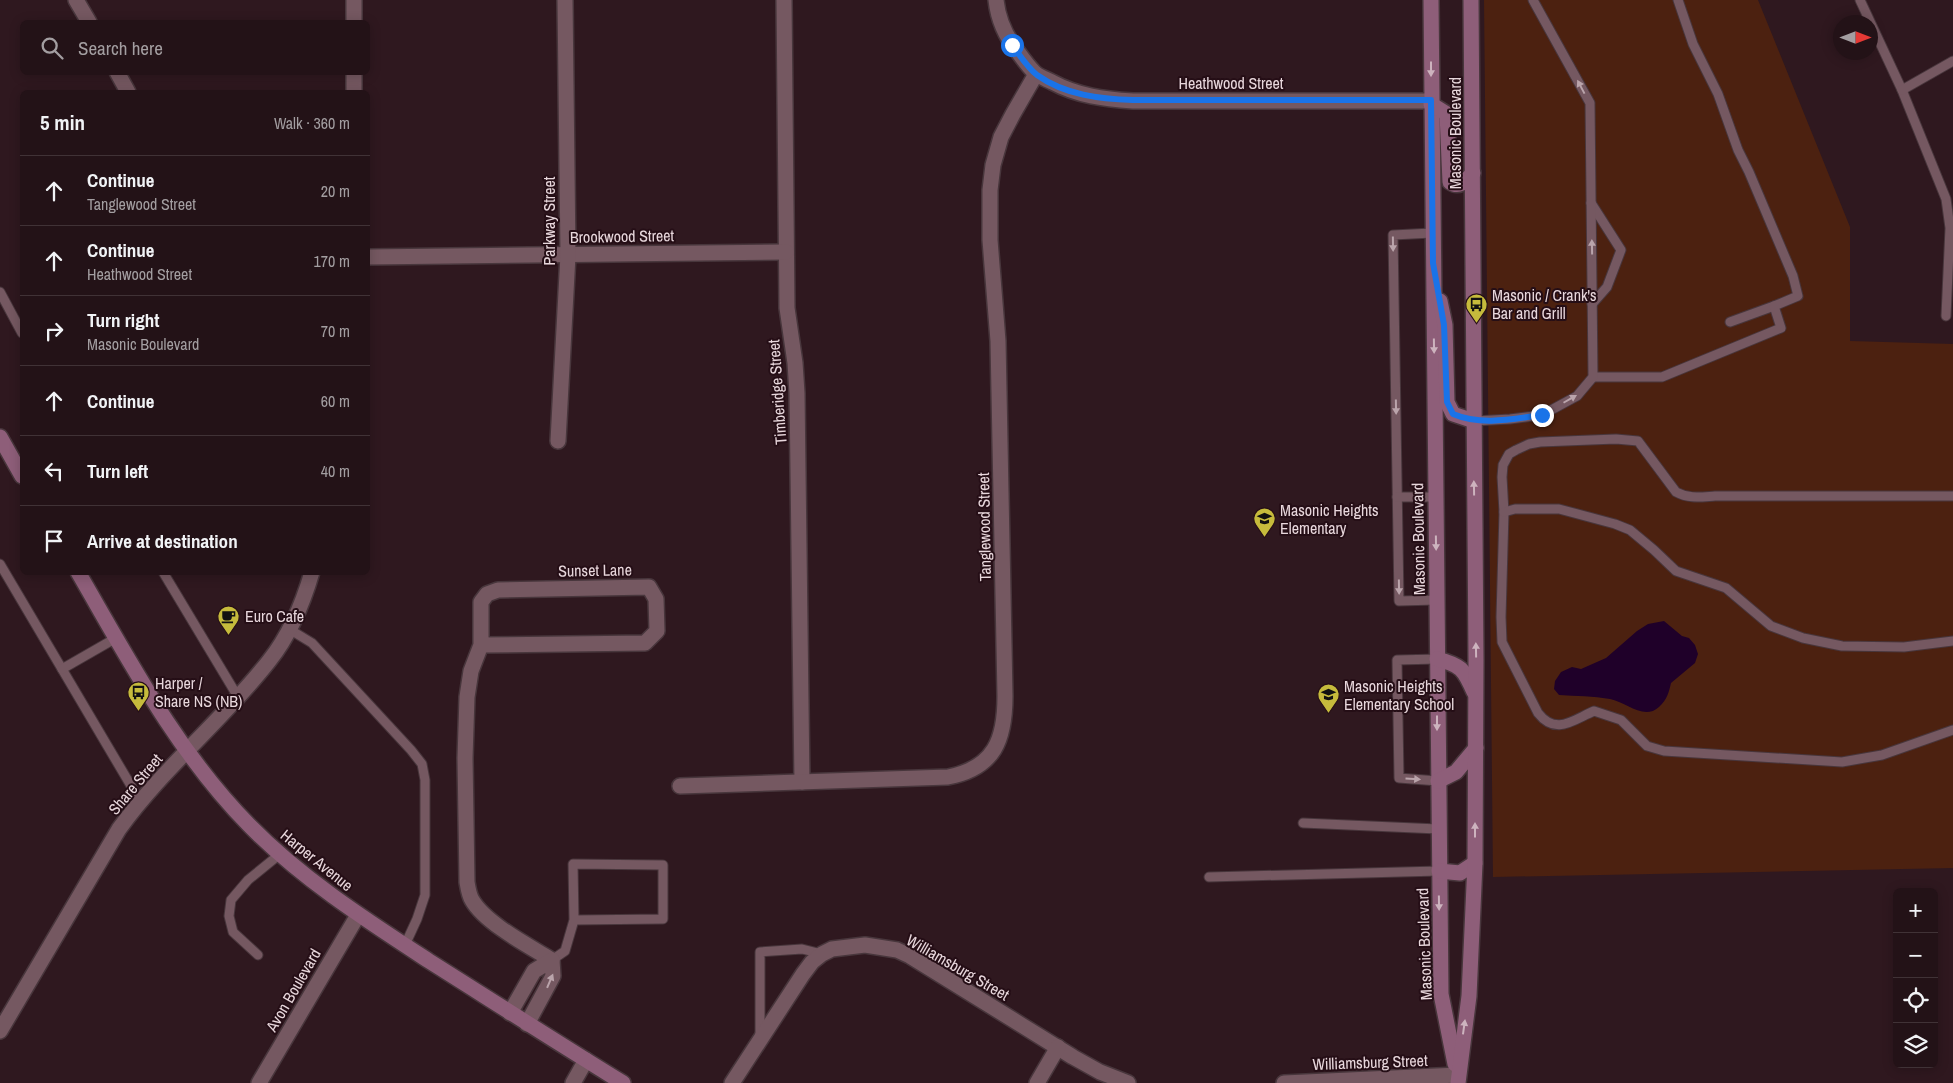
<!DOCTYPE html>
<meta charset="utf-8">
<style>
:root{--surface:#231217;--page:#2b1b20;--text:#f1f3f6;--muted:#a39ea1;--line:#403236}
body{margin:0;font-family:"Archivo Narrow",sans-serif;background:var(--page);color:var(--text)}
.controls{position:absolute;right:15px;bottom:15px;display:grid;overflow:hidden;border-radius:8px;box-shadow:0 2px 12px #0003}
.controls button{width:45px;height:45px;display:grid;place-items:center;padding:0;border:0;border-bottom:1px solid var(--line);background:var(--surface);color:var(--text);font:25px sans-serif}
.compass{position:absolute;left:1833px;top:15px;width:45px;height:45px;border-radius:50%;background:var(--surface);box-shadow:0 2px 12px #0003;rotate:90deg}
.stop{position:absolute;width:15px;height:15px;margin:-11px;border:4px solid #1a73e8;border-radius:50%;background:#fff}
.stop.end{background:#1a73e8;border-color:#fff;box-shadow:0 1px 5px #0008}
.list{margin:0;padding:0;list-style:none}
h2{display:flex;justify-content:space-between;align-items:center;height:65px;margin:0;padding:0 20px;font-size:21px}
h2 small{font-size:16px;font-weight:400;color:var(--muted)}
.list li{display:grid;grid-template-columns:32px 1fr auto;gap:15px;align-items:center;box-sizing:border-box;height:70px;padding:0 20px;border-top:1px solid var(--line)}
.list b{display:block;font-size:19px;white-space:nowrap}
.list p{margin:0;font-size:16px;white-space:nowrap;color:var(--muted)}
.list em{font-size:16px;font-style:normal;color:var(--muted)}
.icon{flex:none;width:28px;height:28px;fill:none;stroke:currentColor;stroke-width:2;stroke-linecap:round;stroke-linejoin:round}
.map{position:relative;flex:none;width:1953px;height:1083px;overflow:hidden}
.search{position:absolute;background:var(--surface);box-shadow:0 2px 12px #0003;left:20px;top:20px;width:350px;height:55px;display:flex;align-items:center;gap:12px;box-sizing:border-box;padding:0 18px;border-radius:8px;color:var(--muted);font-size:19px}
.panel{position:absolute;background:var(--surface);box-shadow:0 2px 12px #0003;left:20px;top:90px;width:350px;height:485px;border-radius:8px}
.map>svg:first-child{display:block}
.green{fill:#4c2110}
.water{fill:#1f0029}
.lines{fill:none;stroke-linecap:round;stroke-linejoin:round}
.service-casing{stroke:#48363c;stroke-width:11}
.minor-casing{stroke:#48363c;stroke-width:18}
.secondary-casing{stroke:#48363c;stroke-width:18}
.service{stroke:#755861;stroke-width:9}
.minor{stroke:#755861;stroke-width:15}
.secondary{stroke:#8e5e79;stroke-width:15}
.oneway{fill:#cdb3be}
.oneway2{fill:#baa4ab}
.route{stroke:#1a73e8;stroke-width:6}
.labels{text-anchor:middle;stroke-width:4;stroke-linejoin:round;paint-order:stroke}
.street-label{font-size:16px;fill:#e8d7dc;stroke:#250e16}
.poi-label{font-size:16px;fill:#e8d7dc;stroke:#250e16;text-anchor:start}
</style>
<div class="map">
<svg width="1953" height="1083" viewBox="0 0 1953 1083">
<rect width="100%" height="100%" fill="#2f181f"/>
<!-- green -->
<polygon class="green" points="1484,0 1758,0 1850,227 1850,341 1953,344 1953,868 1493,877"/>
<!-- water -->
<path class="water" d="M1664,621L1682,636L1689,638L1695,645L1698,654L1695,663L1671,683C1669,692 1667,700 1659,707C1644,721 1626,702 1610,699C1593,696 1576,696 1559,695L1554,689L1555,681L1561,672L1572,667L1581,669L1606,658L1637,631L1648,624Z"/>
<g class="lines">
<defs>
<g id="service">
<polyline points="1860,0 1902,90 1946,199 1950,228 1946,316"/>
<polyline points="1902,90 1953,61"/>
<polyline points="1591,203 1621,250 1607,287 1592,304"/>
<polyline points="1432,233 1393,235 1399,601 1436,600"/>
<polyline points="0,292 22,333"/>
<polyline points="1730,322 1774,306"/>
<polyline points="1593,377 1662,377 1781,328 1774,306 1798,296 1793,276 1749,172 1738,150 1718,94 1693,44 1678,0"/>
<polyline points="1474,421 1510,419 1542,415 1577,396 1593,377 1590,103 1533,0"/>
<path d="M1953,496H1715C1700,497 1689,499 1676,492L1638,441L1616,439L1540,442L1529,444L1516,450L1509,454L1503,465L1502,477L1504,512L1501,617L1502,642L1538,713C1556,736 1573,720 1594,711L1621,720L1647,746L1664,751L1842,762L1882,755L1953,730"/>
<polyline points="1397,497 1435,497"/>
<polyline points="1504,512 1515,509 1559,509 1615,524 1630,530 1654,550 1676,571 1726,588 1771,626 1803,638 1842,646 1904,647 1953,641"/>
<polyline points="0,564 140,801"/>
<polyline points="163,572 238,697"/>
<polyline points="289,629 312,643 411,750 422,764 425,780 425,895 417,919 405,945"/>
<polyline points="1437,659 1397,660 1399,778 1438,781"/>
<polyline points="62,669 116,638"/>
<polyline points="1303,823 1438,829"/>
<polyline points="1209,877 1439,871"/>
<polyline points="258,955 233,932 229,916 231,900 248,880 280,854"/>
<polyline points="552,960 565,951 574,920 573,864 663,865 663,919 574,920"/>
<polyline points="760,1036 760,952 802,949 822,954"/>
</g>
<g id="minor">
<polyline points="76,0 89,22"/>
<polyline points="354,0 354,22"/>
<polyline points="784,0 787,308 795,363 797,393 802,782"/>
<path d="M996,0C998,19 1006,37 1018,52C1023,59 1029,67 1035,73C1040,77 1046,79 1052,82C1078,96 1104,99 1133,101H1431"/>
<polyline points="117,72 128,92"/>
<polyline points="354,72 354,92"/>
<polyline points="368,257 786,252"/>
<polyline points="558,441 568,255 565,0"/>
<path d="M481,645L645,643L657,631L656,599L649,587L498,590L487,594L481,602V645L471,671L467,697L465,758L467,882C468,888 469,895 472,900C485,923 529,946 552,960"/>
<path d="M680,786L948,777C995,768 1005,739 1005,696L998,341L990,240V190L993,165L1001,137L1013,114L1036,74"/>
<polyline points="510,1013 534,971 552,960 553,976 527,1024"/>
<path d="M0,1031L119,829C163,768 223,720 269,661C289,636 303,603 312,572"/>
<polyline points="259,1083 358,915"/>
<polyline points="573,1083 586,1060"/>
<polyline points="732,1083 803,974 812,962 822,954 832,949 865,945 897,950 910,956 1073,1057 1100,1072 1128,1083"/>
<polyline points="1037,1083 1058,1047"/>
<polyline points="1284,1083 1458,1075"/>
</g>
<g id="secondary">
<polyline points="1431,0 1441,994 1455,1064"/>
<path d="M1431,104L1447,114L1450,182C1460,189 1466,180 1473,173"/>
<polyline points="1440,301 1445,325 1447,402 1453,414 1474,421"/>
<polyline points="0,437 22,476"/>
<path d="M78,572C129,660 177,752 249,825C302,879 366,920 429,961C494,1002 558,1043 623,1083"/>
<path d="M1437,659C1461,665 1464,669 1474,692"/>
<polyline points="1438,781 1456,772 1476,748"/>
<polyline points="1439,871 1460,873 1475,863"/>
<polyline points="1458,1083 1469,996 1475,863 1476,660 1471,0"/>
</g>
</defs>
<!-- service casing -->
<use href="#service" class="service-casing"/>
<!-- minor casing -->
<use href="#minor" class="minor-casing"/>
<!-- secondary casing -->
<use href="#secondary" class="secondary-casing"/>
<!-- service -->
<use href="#service" class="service"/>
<!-- minor -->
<use href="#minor" class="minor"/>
<!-- secondary -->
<use href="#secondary" class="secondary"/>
</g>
<!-- one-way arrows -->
<defs><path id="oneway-solid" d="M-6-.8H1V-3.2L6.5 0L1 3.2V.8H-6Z" transform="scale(1.25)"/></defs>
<g class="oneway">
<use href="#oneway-solid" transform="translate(1431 69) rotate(90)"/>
<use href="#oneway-solid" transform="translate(1434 346) rotate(89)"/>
<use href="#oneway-solid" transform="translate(1474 488) rotate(-91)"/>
<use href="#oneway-solid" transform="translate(1436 543) rotate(89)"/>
<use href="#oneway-solid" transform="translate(1476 650) rotate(-91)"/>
<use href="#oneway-solid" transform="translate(1437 723) rotate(90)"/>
<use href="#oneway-solid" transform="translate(1475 830) rotate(-90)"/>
<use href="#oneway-solid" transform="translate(1439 903) rotate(89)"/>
<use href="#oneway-solid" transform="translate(1464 1027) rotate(-82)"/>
</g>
<g class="oneway2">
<use href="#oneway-solid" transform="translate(1581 87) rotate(-118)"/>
<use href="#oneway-solid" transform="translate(1393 244) rotate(89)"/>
<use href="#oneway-solid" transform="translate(1592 247) rotate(-91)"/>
<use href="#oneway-solid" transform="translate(1570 399) rotate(-30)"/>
<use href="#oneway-solid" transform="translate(1396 407) rotate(89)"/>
<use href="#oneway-solid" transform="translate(1399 587) rotate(89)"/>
<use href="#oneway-solid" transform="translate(1413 779) rotate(4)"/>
<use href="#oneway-solid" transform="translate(550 981) rotate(-67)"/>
</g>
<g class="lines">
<!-- route -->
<path class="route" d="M1012,45C1019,54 1027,67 1037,75C1065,95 1100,99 1133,100H1431L1433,263L1444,325L1447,402L1453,414C1481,426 1513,419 1542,415"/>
</g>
<!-- icons -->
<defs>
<symbol id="bus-pin" viewBox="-11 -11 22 30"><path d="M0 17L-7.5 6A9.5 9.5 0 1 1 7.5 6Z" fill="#c6bb3c" stroke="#250e16"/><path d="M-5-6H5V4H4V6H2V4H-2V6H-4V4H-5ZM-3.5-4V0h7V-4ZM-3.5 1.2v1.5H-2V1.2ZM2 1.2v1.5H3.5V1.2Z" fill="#111"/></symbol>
<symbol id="school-pin" viewBox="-11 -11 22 30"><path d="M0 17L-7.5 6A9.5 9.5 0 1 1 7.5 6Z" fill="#c6bb3c" stroke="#250e16"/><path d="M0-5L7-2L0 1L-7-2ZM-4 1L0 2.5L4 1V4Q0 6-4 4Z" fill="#111"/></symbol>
<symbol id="cafe-pin" viewBox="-11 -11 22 30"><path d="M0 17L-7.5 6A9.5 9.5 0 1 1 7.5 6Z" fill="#c6bb3c" stroke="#250e16"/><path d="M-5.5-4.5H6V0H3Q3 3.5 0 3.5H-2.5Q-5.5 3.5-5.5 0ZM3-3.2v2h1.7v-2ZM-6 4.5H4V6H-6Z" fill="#111"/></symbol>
</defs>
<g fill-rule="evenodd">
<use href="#bus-pin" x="1464" y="292" width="25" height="34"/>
<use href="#school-pin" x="1252" y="506" width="25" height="34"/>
<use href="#cafe-pin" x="216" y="604" width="25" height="34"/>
<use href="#bus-pin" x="126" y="680" width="25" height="34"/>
<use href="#school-pin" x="1316" y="682" width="25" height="34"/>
</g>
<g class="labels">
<!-- street labels -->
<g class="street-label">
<text x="1231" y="89">Heathwood Street</text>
<text transform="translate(1455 133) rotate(-90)" y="6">Masonic Boulevard</text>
<text transform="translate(549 221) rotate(-90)" y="6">Parkway Street</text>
<text transform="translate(622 236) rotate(-1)" y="6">Brookwood Street</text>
<text transform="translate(777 392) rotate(-94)" y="6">Timberidge Street</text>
<text transform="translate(984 527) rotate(-91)" y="6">Tanglewood Street</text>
<text transform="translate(1418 539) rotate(-91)" y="6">Masonic Boulevard</text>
<text transform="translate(595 570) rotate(-1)" y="6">Sunset Lane</text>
<text transform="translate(135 784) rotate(-50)" y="6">Share Street</text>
<text transform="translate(317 860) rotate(39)" y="6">Harper Avenue</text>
<text transform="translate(1424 944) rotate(-92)" y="6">Masonic Boulevard</text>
<text transform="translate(958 967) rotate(30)" y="6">Williamsburg Street</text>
<text transform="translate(293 990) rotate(-60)" y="6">Avon Boulevard</text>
<text transform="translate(1370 1062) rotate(-2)" y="6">Williamsburg Street</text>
</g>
<!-- poi labels -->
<g class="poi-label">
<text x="1492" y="301">Masonic / Crank's<tspan x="1492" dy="18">Bar and Grill</tspan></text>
<text x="1280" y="516">Masonic Heights<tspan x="1280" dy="18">Elementary</tspan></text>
<text x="245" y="622">Euro Cafe</text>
<text x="155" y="689">Harper /<tspan x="155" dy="18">Share NS (NB)</tspan></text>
<text x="1344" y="692">Masonic Heights<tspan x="1344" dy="18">Elementary School</tspan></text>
</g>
</g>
</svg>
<div class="controls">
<button>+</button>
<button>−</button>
<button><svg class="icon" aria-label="locate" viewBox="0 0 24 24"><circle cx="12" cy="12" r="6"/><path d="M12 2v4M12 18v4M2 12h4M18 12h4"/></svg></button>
<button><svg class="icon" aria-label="layers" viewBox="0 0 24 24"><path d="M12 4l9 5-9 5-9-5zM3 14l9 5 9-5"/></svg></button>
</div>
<svg class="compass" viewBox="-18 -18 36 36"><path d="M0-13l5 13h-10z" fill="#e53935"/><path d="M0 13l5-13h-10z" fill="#a39ea1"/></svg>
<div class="stop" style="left:1012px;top:45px"></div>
<div class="stop end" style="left:1542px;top:415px"></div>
<div class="search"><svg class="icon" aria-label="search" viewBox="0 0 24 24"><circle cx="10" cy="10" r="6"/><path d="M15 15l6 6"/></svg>Search here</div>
<section class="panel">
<h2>5 min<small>Walk · 360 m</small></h2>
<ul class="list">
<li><svg class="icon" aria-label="ahead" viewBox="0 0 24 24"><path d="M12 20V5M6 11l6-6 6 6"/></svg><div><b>Continue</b><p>Tanglewood Street</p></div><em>20 m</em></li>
<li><svg class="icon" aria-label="ahead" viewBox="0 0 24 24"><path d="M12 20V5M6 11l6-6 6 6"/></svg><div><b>Continue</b><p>Heathwood Street</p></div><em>170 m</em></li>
<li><svg class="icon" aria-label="right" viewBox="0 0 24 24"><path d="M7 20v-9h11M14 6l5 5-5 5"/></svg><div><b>Turn right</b><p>Masonic Boulevard</p></div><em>70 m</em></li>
<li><svg class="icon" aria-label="ahead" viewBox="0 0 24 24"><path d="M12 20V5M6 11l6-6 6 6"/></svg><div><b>Continue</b></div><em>60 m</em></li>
<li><svg class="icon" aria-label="left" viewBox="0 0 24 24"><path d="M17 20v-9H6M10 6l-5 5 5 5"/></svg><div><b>Turn left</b></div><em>40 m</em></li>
<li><svg class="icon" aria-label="arrive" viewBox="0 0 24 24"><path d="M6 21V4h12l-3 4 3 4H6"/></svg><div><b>Arrive at destination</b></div></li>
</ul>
</section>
</div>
